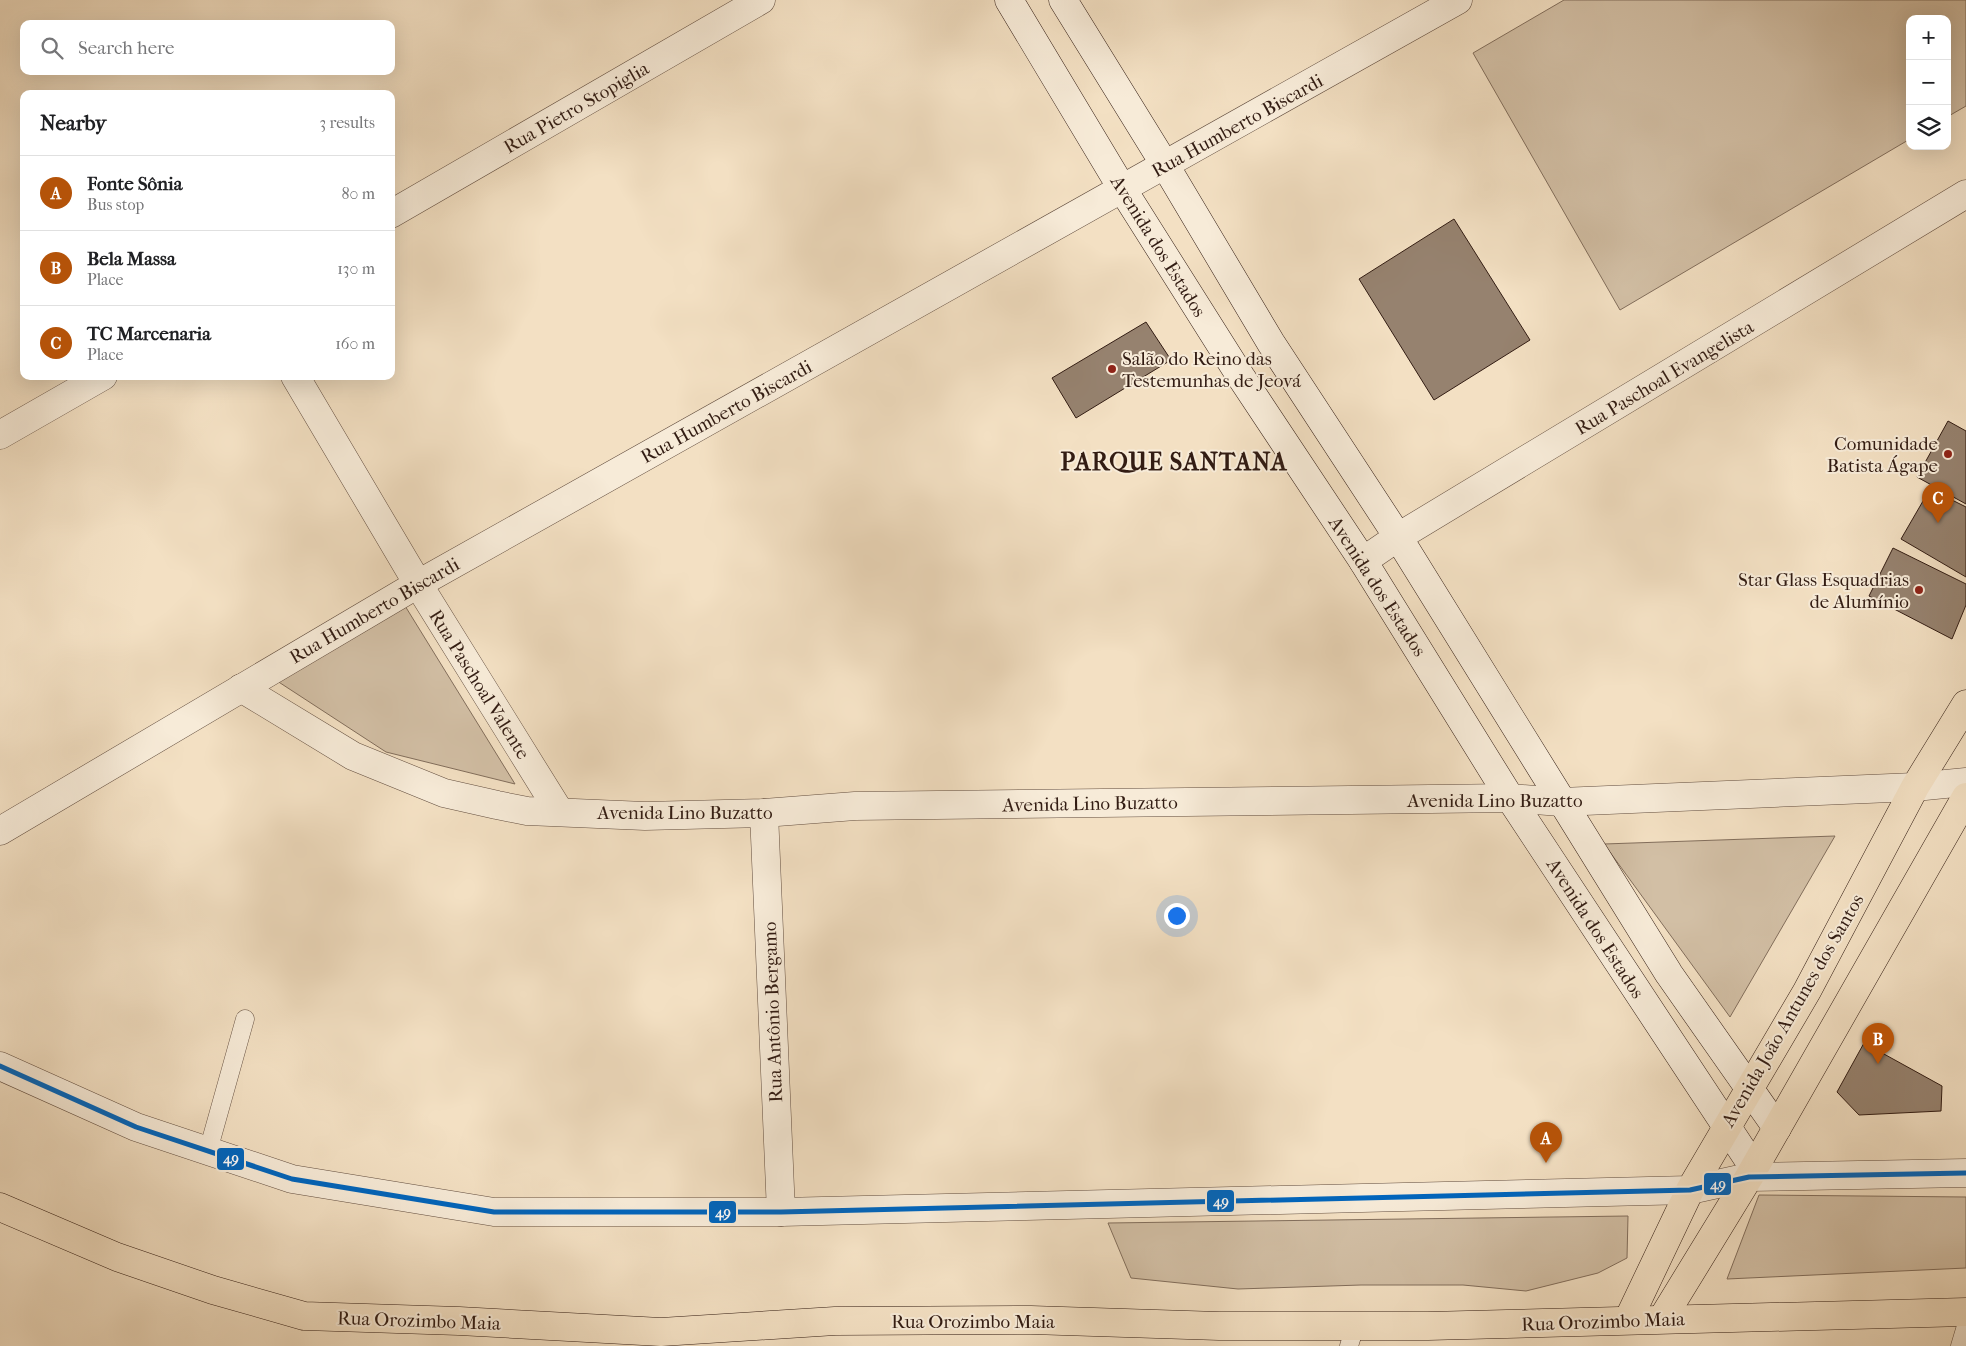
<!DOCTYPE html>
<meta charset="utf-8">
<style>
:root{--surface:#fff;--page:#f2f2f2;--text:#202124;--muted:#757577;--line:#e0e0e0;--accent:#b45309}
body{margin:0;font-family:"IM FELL French Canon",serif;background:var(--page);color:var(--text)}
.controls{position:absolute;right:15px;top:15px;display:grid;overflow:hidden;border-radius:10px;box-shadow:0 5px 20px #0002}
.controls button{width:45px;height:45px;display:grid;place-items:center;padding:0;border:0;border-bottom:1px solid var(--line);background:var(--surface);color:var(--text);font:25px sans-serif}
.you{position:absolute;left:1176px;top:915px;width:18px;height:18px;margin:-12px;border:4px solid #fff;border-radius:50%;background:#1a73e8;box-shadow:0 0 0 8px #1a73e833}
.badge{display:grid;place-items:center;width:32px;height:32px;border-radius:50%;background:var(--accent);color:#fff;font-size:16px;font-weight:700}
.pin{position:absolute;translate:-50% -41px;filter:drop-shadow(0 1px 2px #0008)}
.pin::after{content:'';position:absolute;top:26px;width:18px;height:15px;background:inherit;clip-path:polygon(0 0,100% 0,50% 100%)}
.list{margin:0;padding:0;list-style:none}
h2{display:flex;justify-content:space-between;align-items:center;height:65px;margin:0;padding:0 20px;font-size:21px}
h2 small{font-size:16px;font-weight:400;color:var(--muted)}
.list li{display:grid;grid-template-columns:32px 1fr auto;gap:15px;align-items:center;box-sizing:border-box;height:75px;padding:0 20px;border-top:1px solid var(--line)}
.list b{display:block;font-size:19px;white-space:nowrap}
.list p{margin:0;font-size:16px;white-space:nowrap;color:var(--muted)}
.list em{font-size:16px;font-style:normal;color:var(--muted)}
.icon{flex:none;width:28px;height:28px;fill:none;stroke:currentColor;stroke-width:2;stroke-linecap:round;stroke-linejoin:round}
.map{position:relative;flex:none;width:1966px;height:1346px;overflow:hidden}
.search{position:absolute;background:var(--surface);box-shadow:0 5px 20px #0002;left:20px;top:20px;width:375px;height:55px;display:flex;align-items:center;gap:12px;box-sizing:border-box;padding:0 18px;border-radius:10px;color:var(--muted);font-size:19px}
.panel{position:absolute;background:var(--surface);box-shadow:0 5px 20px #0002;left:20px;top:90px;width:375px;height:290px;border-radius:10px}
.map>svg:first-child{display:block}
.green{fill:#d2bfa5;stroke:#826e5c}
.building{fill:#96826f;stroke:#321c13}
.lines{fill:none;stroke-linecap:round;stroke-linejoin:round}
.service-casing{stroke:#624d3f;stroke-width:19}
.minor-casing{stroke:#624d3f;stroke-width:29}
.secondary-casing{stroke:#321c13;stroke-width:29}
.primary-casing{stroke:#321c13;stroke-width:29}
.service{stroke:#f7ebd8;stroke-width:18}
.minor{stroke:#f7ebd8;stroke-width:28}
.secondary{stroke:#f7ebd8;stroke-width:28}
.primary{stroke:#f3e0c3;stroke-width:28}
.bus-1-casing{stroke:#f7ebd8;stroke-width:9}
.bus-1{stroke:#0065bd;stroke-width:5}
.poi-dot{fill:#8f2418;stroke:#f7ebd8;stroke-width:2}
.labels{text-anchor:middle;stroke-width:4;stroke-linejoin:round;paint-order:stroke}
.street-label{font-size:19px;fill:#321c13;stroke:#f7ebd8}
.poi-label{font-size:19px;fill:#321c13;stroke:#f7ebd8;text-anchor:end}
.district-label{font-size:24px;font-weight:bold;letter-spacing:1px;fill:#321c13;stroke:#f7ebd8}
.line-badge{stroke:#f7ebd8;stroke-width:2}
.badge-label{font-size:14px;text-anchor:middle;font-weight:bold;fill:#fff}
</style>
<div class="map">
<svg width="1966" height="1346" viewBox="0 0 1966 1346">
<rect width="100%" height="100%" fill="#f3e0c3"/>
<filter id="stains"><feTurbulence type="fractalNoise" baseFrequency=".004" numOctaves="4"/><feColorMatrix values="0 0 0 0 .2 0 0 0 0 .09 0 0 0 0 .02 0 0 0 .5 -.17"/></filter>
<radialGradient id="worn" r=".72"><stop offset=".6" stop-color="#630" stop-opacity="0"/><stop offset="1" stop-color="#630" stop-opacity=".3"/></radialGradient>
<!-- green -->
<g class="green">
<polygon points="1564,0 1966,0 1966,106 1947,117 1947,19 1910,19 1910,139 1620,310 1473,53"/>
<polygon points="402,601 515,784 386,752 271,677"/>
<polygon points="1835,836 1730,1017 1604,844"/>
<polygon points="1759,1195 1966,1197 1966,1268 1727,1279"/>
<polygon points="1628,1216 1627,1258 1598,1273 1526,1291 1463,1285 1361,1285 1238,1289 1131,1278 1108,1223"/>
</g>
<!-- building -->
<g class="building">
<polygon points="1454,219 1530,340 1434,400 1359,279"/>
<polygon points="1146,322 1171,360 1076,418 1052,378"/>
<polygon points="1948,421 1966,431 1966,504 1917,477"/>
<polygon points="1930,489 1966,507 1966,577 1901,539"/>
<polygon points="1893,548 1966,584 1966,605 1952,639 1869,596"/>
<polygon points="1864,1043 1942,1086 1941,1111 1859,1115 1837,1092"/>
</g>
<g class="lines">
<defs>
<g id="service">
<polyline points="208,1151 245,1019"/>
<polyline points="1349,1346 1355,1326"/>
<polyline points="1960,1346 1966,1326"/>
</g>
<g id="minor">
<polyline points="391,214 761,0"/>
<polyline points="295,376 418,584 559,811"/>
<polyline points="0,435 103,376"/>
<polyline points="1363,561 1398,537 1966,194"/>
<polyline points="241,688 353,756 444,793 497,805 527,811 645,816 764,813 855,806 1510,798 1561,802 1915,787 1966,782"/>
<polyline points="764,813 781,1212"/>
<polyline points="0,831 418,584 1458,0"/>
<polyline points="0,1066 136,1127 292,1179 494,1212 781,1212 1690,1190 1749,1177 1966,1173"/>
</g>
<g id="secondary">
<polyline points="1009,0 1123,190 1241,377 1363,561 1510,798 1754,1168"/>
<polyline points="1063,0 1165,165 1271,343 1398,537 1669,974 1777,1128"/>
</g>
<g id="primary">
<polyline points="0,1207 117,1257 213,1290 304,1316 459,1321 661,1332 835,1321 1031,1320 1219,1326 1428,1326 1966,1312"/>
<polyline points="1662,1319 1749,1177 1966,797"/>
<polyline points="1628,1320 1690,1190 1807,991 1915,787 1966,704"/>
</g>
</defs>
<!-- service casing -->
<use href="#service" class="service-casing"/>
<!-- minor casing -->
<use href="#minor" class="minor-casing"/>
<!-- secondary casing -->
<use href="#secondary" class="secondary-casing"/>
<!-- primary casing -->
<use href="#primary" class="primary-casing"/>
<!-- service -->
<use href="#service" class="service"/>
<!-- minor -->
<use href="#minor" class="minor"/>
<!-- secondary -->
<use href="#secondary" class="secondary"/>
<!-- primary -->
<use href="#primary" class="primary"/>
<defs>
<polyline id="bus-1" points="0,1066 136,1127 292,1179 494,1212 781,1212 1690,1190 1749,1177 1966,1173"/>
</defs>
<!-- bus-1 casing -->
<use href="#bus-1" class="bus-1-casing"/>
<!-- bus-1 -->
<use href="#bus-1" class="bus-1"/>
</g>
<!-- markers -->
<g class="poi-dot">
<circle cx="1112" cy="369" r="5"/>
<circle cx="1948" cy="454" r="5"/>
<circle cx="1919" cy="590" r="5"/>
</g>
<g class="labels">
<!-- street labels -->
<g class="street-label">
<text transform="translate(576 107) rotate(-30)" y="7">Rua Pietro Stopiglia</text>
<text transform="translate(1237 125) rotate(-29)" y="7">Rua Humberto Biscardi</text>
<text transform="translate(1159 246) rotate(58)" y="7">Avenida dos Estados</text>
<text transform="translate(1664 377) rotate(-31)" y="7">Rua Paschoal Evangelista</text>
<text transform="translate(726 411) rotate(-29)" y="7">Rua Humberto Biscardi</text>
<text transform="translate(1378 586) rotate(57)" y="7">Avenida dos Estados</text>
<text transform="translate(374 610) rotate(-30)" y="7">Rua Humberto Biscardi</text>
<text transform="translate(480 684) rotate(58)" y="7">Rua Paschoal Valente</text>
<text x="1495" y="807">Avenida Lino Buzatto</text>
<text transform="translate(1090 803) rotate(-1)" y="7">Avenida Lino Buzatto</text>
<text x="685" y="819">Avenida Lino Buzatto</text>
<text transform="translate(1596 928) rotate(57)" y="7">Avenida dos Estados</text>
<text transform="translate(1792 1010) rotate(-60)" y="7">Avenida João Antunes dos Santos</text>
<text transform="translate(772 1012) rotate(-92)" y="7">Rua Antônio Bergamo</text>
<text transform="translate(419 1320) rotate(2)" y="7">Rua Orozimbo Maia</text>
<text x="973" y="1328">Rua Orozimbo Maia</text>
<text transform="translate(1603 1321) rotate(-2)" y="7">Rua Orozimbo Maia</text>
</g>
<!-- poi labels -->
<g class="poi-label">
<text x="1122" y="365" text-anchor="start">Salão do Reino das<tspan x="1122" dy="22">Testemunhas de Jeová</tspan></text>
<text x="1938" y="450">Comunidade<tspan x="1938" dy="22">Batista Ágape</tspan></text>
<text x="1909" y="586">Star Glass Esquadrias<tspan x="1909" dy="22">de Alumínio</tspan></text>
</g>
<!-- district labels -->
<g class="district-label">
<text x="1174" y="470">PARQUE SANTANA</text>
</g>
</g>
<g class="line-badge">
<rect x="216" y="1147" width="29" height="24" rx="5" fill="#0065bd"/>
<rect x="1703" y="1172" width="29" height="24" rx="5" fill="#0065bd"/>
<rect x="1206" y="1189" width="29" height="24" rx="5" fill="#0065bd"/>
<rect x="708" y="1200" width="29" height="24" rx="5" fill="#0065bd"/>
</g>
<g class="badge-label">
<text x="231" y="1163">49</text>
<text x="1718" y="1189">49</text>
<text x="1221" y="1206">49</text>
<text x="723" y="1217">49</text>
</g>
<rect width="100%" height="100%" filter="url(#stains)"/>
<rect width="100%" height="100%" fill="url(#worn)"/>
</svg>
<div class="controls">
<button>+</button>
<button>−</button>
<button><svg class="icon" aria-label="layers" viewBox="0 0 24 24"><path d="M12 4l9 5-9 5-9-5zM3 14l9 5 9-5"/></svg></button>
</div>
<div class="you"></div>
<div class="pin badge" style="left:1546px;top:1163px">A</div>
<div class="pin badge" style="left:1878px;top:1064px">B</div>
<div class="pin badge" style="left:1938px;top:523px">C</div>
<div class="search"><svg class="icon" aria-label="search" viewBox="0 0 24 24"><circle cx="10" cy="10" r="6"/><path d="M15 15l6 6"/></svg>Search here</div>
<section class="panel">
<h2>Nearby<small>3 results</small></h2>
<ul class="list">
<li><span class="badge">A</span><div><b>Fonte Sônia</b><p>Bus stop</p></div><em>80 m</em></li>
<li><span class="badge">B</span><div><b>Bela Massa</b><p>Place</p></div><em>130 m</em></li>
<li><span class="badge">C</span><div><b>TC Marcenaria</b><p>Place</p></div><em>160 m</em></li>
</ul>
</section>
</div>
